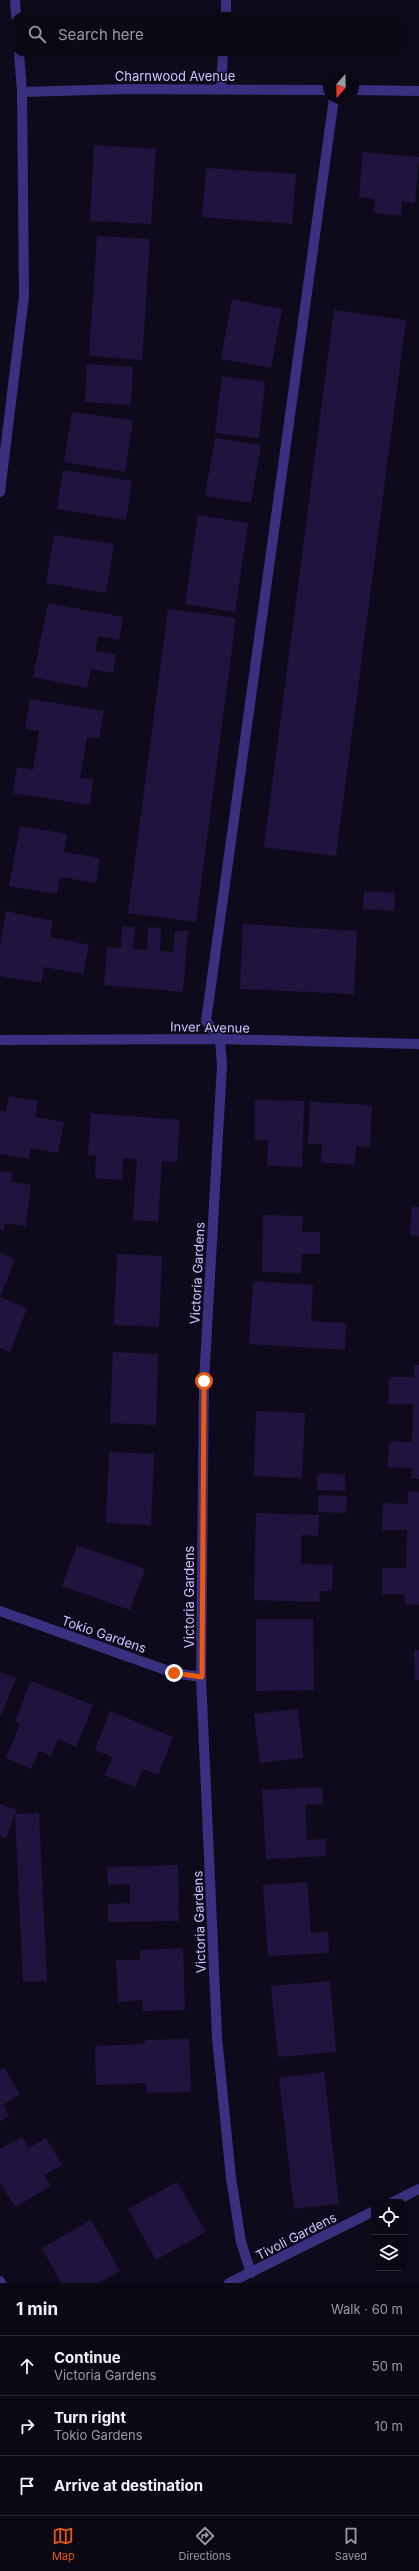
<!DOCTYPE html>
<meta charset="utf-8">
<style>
:root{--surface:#0a0815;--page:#181622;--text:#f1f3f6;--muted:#999aa0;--line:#2a2934;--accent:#ea580c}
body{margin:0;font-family:Inter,sans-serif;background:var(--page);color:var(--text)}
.controls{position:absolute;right:12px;bottom:12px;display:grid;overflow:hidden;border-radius:8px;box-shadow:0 2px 10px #0003}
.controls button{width:36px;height:36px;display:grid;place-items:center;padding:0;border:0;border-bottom:1px solid var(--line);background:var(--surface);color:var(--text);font:20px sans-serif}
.compass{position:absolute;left:323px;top:68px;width:36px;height:36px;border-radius:50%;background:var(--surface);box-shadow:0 2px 10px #0003;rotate:200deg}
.stop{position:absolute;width:12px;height:12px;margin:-9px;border:3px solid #ea580c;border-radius:50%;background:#fff}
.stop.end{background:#ea580c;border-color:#fff;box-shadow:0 1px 4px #0008}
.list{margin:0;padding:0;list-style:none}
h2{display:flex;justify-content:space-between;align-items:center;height:52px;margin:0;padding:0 16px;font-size:17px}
h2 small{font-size:13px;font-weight:400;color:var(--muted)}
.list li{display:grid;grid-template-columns:26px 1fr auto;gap:12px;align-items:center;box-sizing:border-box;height:60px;padding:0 16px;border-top:1px solid var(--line)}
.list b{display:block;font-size:15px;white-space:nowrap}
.list p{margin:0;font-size:13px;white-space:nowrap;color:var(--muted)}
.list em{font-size:13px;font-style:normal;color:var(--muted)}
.icon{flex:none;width:22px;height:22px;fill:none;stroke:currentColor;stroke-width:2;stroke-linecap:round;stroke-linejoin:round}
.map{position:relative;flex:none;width:419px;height:2283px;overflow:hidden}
.search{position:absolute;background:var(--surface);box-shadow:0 2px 10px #0003;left:12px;right:12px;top:12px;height:44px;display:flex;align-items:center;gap:10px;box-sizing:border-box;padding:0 14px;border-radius:12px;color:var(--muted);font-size:15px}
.sheet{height:232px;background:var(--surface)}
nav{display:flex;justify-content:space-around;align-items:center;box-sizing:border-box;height:56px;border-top:1px solid var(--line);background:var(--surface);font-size:11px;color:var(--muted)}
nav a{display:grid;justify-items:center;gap:2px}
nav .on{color:var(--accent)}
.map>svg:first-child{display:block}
.building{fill:#20143f}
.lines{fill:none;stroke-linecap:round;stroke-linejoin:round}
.minor{stroke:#39317f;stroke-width:10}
.route{stroke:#ea580c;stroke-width:5}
.labels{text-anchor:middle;stroke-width:3;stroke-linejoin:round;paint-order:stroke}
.street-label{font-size:13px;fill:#d0c5ff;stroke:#0e0a1c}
</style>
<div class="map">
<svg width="419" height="2283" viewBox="0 0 419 2283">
<rect width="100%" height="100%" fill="#0e0a1c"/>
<!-- building -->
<g class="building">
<polygon points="94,145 156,149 151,224 90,221"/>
<polygon points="363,152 419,157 415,203 402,201 401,216 374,213 375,199 359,197"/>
<polygon points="206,168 296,174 292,224 202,217"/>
<polygon points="97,236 150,239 142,360 89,356"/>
<polygon points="232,299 282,309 271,368 221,359"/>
<polygon points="334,310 406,320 336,856 264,847"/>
<polygon points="87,364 133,367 131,405 85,402"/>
<polygon points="222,376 265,382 259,438 215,433"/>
<polygon points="72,412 133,420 125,472 64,462"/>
<polygon points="215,438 261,445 251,503 205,496"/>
<polygon points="63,470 132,481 126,520 57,509"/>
<polygon points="198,515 248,523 235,612 185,604"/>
<polygon points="54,535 114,544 106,593 46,583"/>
<polygon points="48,603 123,617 119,640 98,636 95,651 116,655 113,673 91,669 87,688 33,677"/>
<polygon points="168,609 236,618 196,922 128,913"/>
<polygon points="30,699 104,711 99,739 87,737 80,778 93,779 90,805 13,793 17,767 33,770 39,731 25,729"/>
<polygon points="20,826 67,834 64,852 100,858 96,883 60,877 57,894 9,886"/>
<polygon points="364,891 395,893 394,911 363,909"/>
<polygon points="6,911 53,921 50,937 89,945 83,974 44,967 41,983 0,976 0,945"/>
<polygon points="243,924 357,931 354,994 240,989"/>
<polygon points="122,926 135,927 133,949 147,950 148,927 161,928 160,951 173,952 175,931 188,931 183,992 104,985 107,947 121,948"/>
<polygon points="9,1096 38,1101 35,1117 64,1122 58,1153 31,1148 29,1159 0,1154 0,1110 6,1112"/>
<polygon points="255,1100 304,1101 302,1167 267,1166 268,1140 255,1140"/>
<polygon points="310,1102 372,1105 370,1147 356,1146 355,1165 321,1162 322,1144 308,1144"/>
<polygon points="91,1113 180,1120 177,1162 162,1161 158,1222 133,1220 137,1159 123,1158 122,1180 95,1178 96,1156 88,1155"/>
<polygon points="0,1171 12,1173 11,1182 31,1185 26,1226 5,1223 4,1231 0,1230"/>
<polygon points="412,1207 419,1207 419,1236 410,1235"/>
<polygon points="263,1215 303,1216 302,1232 320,1232 320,1254 302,1254 301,1273 262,1272"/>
<polygon points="0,1253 15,1259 0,1297"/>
<polygon points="117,1254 162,1256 159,1327 114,1325"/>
<polygon points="253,1281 313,1285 311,1321 346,1323 345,1350 249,1344"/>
<polygon points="0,1297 27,1308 10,1352 0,1348"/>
<polygon points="113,1352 158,1354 156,1425 110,1423"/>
<polygon points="414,1365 419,1365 419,1479 411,1478 412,1468 388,1467 389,1441 412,1442 413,1404 388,1404 389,1377 414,1377"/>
<polygon points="256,1411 305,1413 302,1478 254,1476"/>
<polygon points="109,1452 154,1454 151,1525 106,1523"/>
<polygon points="317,1473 345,1474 345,1491 317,1490"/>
<polygon points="408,1491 419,1492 419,1605 405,1604 405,1594 382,1594 382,1568 406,1568 407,1530 382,1530 383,1503 408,1504"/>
<polygon points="318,1495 347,1496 346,1513 318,1512"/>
<polygon points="256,1513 319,1515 318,1536 301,1535 301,1564 333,1565 332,1591 320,1591 319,1602 254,1600"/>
<polygon points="77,1545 145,1569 130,1610 62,1586"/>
<polygon points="256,1619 313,1619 314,1690 256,1691"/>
<polygon points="414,1650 419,1650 419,1680 415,1680"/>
<polygon points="0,1672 16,1678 1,1716 0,1716"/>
<polygon points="31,1681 93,1705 76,1747 58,1739 51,1756 39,1751 31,1769 6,1758 20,1724 15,1722"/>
<polygon points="298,1709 303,1758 260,1763 254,1714"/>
<polygon points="110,1711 173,1737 158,1775 143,1769 135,1787 105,1775 112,1757 95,1750"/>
<polygon points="322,1787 323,1804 305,1805 306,1822 307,1840 325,1839 326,1856 266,1859 262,1790"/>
<polygon points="0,1804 17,1810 15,1814 39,1813 47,1981 23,1982 15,1814 6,1839 0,1836"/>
<polygon points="178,1865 179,1921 108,1922 108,1904 130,1903 130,1894 129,1884 108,1885 107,1867"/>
<polygon points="307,1882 311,1933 328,1932 329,1953 268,1956 263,1885"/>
<polygon points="183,1948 185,2010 143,2011 142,2000 118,2002 116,1960 140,1960 140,1950"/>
<polygon points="330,1981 336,2052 278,2057 271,1986"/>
<polygon points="189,2039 191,2092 147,2093 146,2083 96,2085 95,2046 145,2044 145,2040"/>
<polygon points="4,2068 20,2094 3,2105 9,2116 0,2121 0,2070"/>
<polygon points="324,2072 339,2204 294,2209 279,2078"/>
<polygon points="22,2137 29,2148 46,2138 62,2165 44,2175 51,2186 15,2207 0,2182 0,2149"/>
<polygon points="177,2182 206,2232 156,2260 128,2209"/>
<polygon points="91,2220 120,2271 99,2283 61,2283 42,2248"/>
</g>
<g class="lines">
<!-- minor -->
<g class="minor">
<polyline points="15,0 16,16"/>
<polyline points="226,16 226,0"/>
<polyline points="221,89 223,52"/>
<polyline points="353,90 419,91"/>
<polyline points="22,92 127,89 329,90"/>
<polyline points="0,492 24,296 22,92 19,52"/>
<polyline points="0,1040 220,1039 419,1044"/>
<polyline points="0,1611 174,1673 201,1677"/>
<polyline points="393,2202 419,2189"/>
<polyline points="251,2273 241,2242 231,2178 217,2037 201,1677 204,1381 222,1065 220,1039 206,1021 334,98"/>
<polyline points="0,2281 1,2283"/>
<polyline points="229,2283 374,2211"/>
</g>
</g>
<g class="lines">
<!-- route -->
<polyline class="route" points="174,1673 202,1677 204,1381"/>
</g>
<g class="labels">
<!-- street labels -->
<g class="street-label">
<text x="175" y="81">Charnwood Avenue</text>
<text transform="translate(210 1027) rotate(1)" y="5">Inver Avenue</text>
<text transform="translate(197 1273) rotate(-87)" y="5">Victoria Gardens</text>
<text transform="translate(189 1597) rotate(-90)" y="5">Victoria Gardens</text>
<text transform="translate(104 1634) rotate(19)" y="5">Tokio Gardens</text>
<text transform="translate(199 1922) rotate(-92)" y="5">Victoria Gardens</text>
<text transform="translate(296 2236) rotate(-27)" y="5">Tivoli Gardens</text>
</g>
</g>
</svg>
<div class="controls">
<button><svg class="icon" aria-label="locate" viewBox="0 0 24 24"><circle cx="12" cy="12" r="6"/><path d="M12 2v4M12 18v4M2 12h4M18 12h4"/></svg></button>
<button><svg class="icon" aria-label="layers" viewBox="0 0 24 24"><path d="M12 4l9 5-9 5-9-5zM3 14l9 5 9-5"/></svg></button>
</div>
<svg class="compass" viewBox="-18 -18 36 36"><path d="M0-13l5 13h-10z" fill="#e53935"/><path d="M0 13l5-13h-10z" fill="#999aa0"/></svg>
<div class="stop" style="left:204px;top:1381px"></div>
<div class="stop end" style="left:174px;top:1673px"></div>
<div class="search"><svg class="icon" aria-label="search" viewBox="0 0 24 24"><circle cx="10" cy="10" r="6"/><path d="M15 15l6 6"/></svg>Search here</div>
</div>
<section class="sheet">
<h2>1 min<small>Walk · 60 m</small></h2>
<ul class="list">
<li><svg class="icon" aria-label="ahead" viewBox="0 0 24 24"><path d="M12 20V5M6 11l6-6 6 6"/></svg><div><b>Continue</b><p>Victoria Gardens</p></div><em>50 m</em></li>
<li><svg class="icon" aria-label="right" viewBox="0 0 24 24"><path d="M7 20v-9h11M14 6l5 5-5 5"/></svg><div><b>Turn right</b><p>Tokio Gardens</p></div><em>10 m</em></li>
<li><svg class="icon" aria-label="arrive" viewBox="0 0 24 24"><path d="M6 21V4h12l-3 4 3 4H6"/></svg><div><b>Arrive at destination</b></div></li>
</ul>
</section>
<nav>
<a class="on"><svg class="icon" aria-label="map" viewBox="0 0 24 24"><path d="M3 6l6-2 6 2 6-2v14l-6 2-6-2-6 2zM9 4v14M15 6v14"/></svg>Map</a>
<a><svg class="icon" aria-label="directions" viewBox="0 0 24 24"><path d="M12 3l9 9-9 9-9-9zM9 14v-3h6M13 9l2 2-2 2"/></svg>Directions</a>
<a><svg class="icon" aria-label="saved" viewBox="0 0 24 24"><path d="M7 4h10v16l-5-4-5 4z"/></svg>Saved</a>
</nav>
